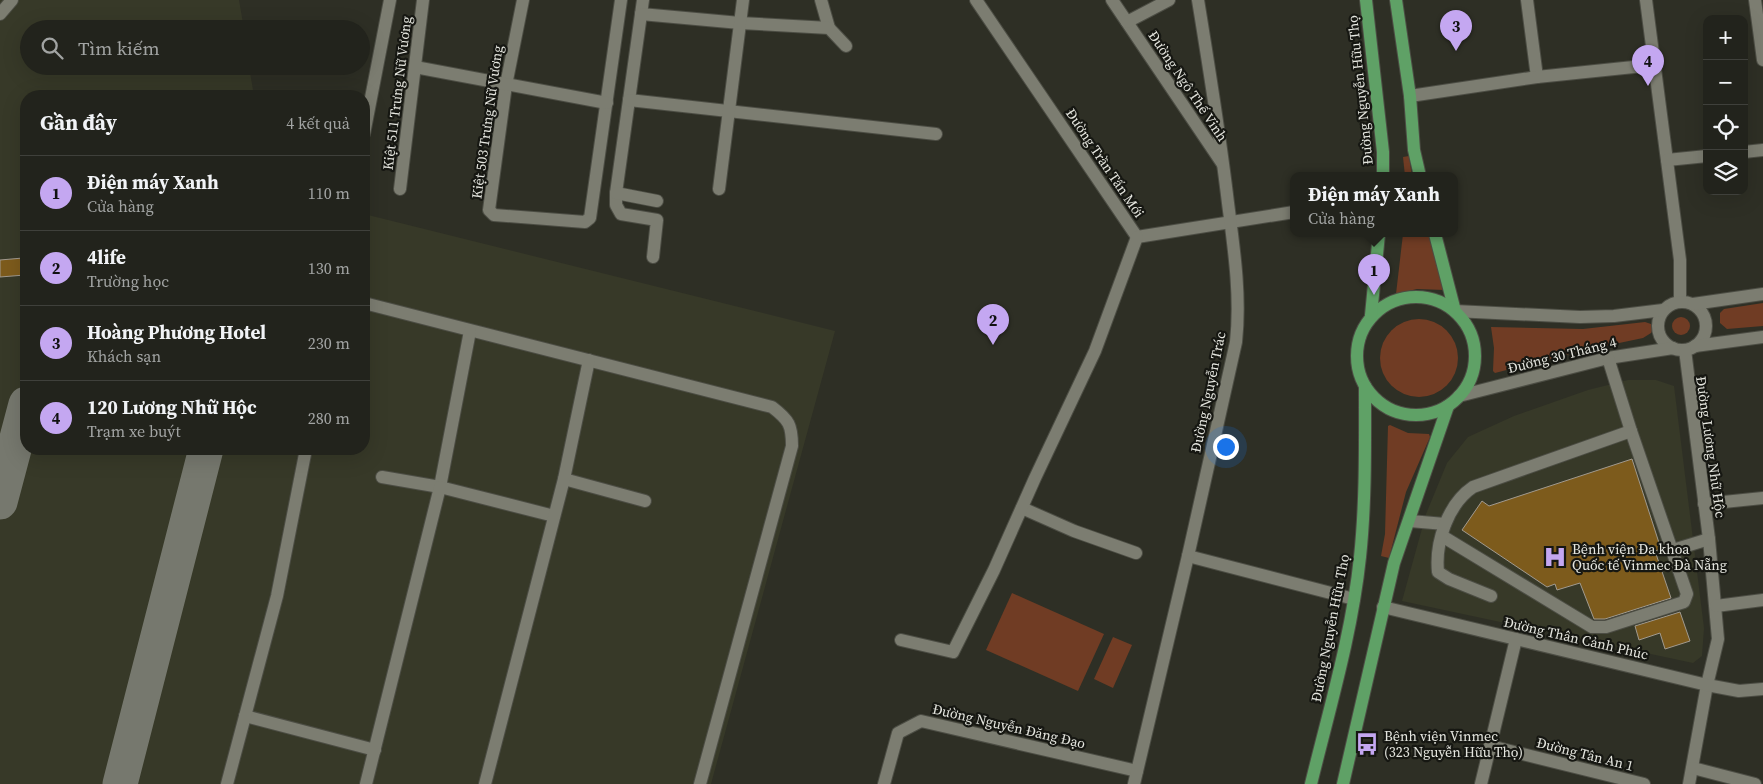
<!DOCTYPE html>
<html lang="vi">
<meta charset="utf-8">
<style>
:root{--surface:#22231c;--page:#2e2f29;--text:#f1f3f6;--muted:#a2a4a3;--line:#3f403b;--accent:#c4a7f1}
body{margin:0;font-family:"Source Serif 4",serif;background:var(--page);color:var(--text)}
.controls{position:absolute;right:15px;top:15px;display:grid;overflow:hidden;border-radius:10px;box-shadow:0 5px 20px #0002}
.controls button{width:45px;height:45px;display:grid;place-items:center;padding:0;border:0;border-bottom:1px solid var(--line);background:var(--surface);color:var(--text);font:25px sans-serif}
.you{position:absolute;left:1225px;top:446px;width:18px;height:18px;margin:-12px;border:4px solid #fff;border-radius:50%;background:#1a73e8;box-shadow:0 0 0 8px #1a73e833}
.badge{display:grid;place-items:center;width:32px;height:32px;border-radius:50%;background:var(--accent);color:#111;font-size:16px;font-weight:700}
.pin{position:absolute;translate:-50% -41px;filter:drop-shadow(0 1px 2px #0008)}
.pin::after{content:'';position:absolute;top:26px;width:18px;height:15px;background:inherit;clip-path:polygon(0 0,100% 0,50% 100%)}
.popup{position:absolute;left:1290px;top:172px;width:168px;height:65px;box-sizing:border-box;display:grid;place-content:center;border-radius:10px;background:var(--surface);filter:drop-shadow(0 1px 4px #0005);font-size:16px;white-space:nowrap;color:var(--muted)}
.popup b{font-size:19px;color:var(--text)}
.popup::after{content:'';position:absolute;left:50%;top:100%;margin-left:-10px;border:10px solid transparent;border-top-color:var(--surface)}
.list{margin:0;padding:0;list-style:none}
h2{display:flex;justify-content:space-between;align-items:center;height:65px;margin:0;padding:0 20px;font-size:21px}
h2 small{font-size:16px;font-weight:400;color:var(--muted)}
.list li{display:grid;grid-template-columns:32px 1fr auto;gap:15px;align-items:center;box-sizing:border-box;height:75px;padding:0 20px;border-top:1px solid var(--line)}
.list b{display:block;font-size:19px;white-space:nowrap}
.list p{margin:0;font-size:16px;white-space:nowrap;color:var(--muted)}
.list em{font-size:16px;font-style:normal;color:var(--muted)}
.icon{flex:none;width:28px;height:28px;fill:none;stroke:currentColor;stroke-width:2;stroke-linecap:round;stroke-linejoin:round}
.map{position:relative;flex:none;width:1763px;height:784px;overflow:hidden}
.search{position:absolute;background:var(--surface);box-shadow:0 5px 20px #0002;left:20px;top:20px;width:350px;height:55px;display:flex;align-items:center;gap:12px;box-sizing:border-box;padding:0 18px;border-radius:28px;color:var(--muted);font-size:19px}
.panel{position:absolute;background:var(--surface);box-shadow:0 5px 20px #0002;left:20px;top:90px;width:350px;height:365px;border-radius:20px}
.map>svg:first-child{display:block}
.built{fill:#373928}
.green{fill:#703c24}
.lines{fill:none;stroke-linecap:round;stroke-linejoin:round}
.taxiway{stroke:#76786e;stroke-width:35}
.building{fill:#7d5b1c;stroke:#a19a8f}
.minor-casing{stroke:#4c4d44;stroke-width:14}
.major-casing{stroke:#4c4d44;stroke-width:14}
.minor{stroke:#7c7d71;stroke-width:12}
.major{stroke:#5fa166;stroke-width:12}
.labels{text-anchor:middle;stroke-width:4.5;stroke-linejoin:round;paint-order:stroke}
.street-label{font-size:14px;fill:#e5e6df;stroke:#161712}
.poi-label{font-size:14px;fill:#e5e6df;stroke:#161712;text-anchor:start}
</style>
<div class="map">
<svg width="1763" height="784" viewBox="0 0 1763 784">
<rect width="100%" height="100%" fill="#2e2f25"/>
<!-- built -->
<g class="built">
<polygon points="0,0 239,0 244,29 29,29 29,66 249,66 254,96 26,96 26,449 364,449 364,214 835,331 711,784 0,784"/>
<polygon points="1628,380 1656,380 1674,386 1704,628 1702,656 1693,663 1402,601 1426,514 1447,463 1468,437 1514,416 1588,390"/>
</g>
<!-- green -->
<g class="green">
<polygon points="1409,156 1412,176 1405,176 1403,157"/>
<polygon points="1403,234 1428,234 1445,290 1417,289 1396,294"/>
<polygon points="1763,303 1763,326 1727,329 1720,323 1720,313 1724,309"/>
<circle cx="1681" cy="326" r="9"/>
<circle cx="1419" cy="358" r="39"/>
<polygon points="1645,322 1651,324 1653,328 1651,333 1643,338 1581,351 1495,373 1493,371 1494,348 1491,327 1583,329"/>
<polygon points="1390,425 1408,433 1429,434 1430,437 1406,492 1389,558 1381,556 1385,534 1388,426"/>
<polygon points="1012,593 1104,634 1078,691 986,650"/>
<polygon points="1113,637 1132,645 1113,688 1094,679"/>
</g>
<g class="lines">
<!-- taxiway -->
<g class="taxiway">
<polyline points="0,502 26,404"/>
<polyline points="120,784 206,449"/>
</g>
</g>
<!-- building -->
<g class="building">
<polygon points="23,258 25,275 0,277 0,260"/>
<polygon points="1632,459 1661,549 1655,551 1671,598 1605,619 1594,619 1580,583 1557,590 1555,584 1547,587 1462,530 1482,501 1489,506"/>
<polygon points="1680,612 1690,641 1665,649 1660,633 1639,640 1635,626"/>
</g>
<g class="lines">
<defs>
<g id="minor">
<polyline points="523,0 506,85 489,210 494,215 585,222 590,218 621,0"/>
<polyline points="643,0 616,193 616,205 621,214 657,220 653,257"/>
<polyline points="821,0 829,28"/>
<polyline points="976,0 1137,237"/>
<polyline points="1112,0 1222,163"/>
<polyline points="1527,0 1537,77"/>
<polyline points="1646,0 1680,260 1680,301"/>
<polyline points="1755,0 1763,60"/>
<polyline points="0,14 12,0"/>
<polyline points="641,14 740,23 829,28 846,46"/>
<polyline points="1127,22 1169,0"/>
<polyline points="415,67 607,103"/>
<polyline points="1410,96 1537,77 1653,65"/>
<polyline points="629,100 936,134"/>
<polyline points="364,134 390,0"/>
<polyline points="1744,152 1763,150"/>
<polyline points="1667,160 1707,156"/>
<polyline points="400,189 423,0"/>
<polyline points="719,189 743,0"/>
<polyline points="616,193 657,201"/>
<polyline points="1137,237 1294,212"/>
<circle cx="1682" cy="326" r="24"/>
<path d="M364,303L772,407C789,420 792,425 792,446L700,784"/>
<polyline points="1693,304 1763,294"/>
<polyline points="1455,311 1580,317 1614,316 1663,310"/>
<polyline points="1695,346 1763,337"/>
<polyline points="1685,350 1709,539 1718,639 1707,685 1689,784"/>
<polyline points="1459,396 1608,358 1673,348"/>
<polyline points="382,477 440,487 470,331"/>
<polyline points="564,479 645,501"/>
<polyline points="1704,504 1763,498"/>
<polyline points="1022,508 1074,531 1136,553"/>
<polyline points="1410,521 1445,524"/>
<polyline points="1442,536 1592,627 1606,627 1684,602 1687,594 1631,431 1608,358"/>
<polyline points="1673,550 1709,539"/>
<polyline points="1188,556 1354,599"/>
<path d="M1491,596L1449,579L1438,572C1435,542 1448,504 1473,487L1631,431"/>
<polyline points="1716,606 1763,600"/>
<polyline points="1383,607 1707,685 1739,691 1763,689"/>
<polyline points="901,640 953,652 994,570 1035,478 1095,351 1137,237"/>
<polyline points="245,716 375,750"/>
<polyline points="1490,746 1644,784"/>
<polyline points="1693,768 1755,784"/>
<polyline points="227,784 277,596 306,449"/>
<polyline points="366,784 440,487 554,516"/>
<polyline points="485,784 564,479 589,360"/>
<polyline points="884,784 898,733 921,721 1137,771"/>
<path d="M1134,784L1188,556L1236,342C1241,296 1234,249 1228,203C1220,135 1209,67 1198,0"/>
<polyline points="1481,784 1516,639"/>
</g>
<g id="major">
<polyline points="1366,0 1383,152 1383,176"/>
<polyline points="1396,0 1410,96 1414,150 1420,176"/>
<polyline points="1435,234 1455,311"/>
<circle cx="1416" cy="356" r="59"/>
<polyline points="1371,315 1379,234"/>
<path d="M1311,784C1329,710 1352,634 1360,557C1366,500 1365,443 1365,386"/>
<polyline points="1343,784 1394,563 1448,406"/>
</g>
</defs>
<!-- minor casing -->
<use href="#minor" class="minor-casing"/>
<!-- major casing -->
<use href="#major" class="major-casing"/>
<!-- minor -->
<use href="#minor" class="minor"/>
<!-- major -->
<use href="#major" class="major"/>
</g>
<!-- icons -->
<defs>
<symbol id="hospital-bare" viewBox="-9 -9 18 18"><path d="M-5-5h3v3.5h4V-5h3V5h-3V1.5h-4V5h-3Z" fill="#c4a7f1" stroke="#161712" stroke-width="2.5" paint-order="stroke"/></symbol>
<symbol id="bus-bare" viewBox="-9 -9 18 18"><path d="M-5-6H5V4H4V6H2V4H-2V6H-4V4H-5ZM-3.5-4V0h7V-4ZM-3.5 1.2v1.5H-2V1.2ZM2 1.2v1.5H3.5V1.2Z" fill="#c4a7f1" stroke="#161712" stroke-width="2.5" paint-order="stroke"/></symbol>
</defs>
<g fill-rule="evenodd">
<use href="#hospital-bare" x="1539" y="541" width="32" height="32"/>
<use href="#bus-bare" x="1351" y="728" width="32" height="32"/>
</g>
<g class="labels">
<!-- street labels -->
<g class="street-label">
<text transform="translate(1188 86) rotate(56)" y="5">Đường Ngô Thế Vinh</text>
<text transform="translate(1360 90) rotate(-96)" y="5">Đường Nguyễn Hữu Thọ</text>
<text transform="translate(397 93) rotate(-83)" y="5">Kiệt 511 Trưng Nữ Vương</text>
<text transform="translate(487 122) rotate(-82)" y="5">Kiệt 503 Trưng Nữ Vương</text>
<text transform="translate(1105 163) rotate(56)" y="5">Đường Trần Tấn Mới</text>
<text transform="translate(1562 355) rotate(-14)" y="5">Đường 30 Tháng 4</text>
<text transform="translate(1208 392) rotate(-78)" y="5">Đường Nguyễn Trác</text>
<text transform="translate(1711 447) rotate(82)" y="5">Đường Lương Nhữ Hộc</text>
<text transform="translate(1330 628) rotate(-79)" y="5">Đường Nguyễn Hữu Thọ</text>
<text transform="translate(1576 638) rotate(13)" y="5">Đường Thân Cảnh Phúc</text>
<text transform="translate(1009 726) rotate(13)" y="5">Đường Nguyễn Đăng Đạo</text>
<text transform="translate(1585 754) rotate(14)" y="5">Đường Tân An 1</text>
</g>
<!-- poi labels -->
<g class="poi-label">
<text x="1572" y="554">Bệnh viện Đa khoa<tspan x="1572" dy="16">Quốc tế Vinmec Đà Nẵng</tspan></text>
<text x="1384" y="741">Bệnh viện Vinmec<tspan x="1384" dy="16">(323 Nguyễn Hữu Thọ)</tspan></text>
</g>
</g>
</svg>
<div class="controls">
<button>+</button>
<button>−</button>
<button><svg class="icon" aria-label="locate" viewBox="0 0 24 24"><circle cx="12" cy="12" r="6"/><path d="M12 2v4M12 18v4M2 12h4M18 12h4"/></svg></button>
<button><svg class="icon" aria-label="layers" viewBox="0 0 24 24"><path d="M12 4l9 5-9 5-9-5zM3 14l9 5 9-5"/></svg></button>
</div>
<div class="you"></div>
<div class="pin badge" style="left:1374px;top:295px">1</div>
<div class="popup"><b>Điện máy Xanh</b>Cửa hàng</div>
<div class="pin badge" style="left:993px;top:345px">2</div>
<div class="pin badge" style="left:1456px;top:51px">3</div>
<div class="pin badge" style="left:1648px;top:86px">4</div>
<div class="search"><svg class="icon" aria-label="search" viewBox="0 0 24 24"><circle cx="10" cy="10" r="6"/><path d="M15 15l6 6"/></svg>Tìm kiếm</div>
<section class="panel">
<h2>Gần đây<small>4 kết quả</small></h2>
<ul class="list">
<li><span class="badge">1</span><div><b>Điện máy Xanh</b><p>Cửa hàng</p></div><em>110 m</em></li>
<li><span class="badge">2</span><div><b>4life</b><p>Trường học</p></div><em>130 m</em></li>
<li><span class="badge">3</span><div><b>Hoàng Phương Hotel</b><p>Khách sạn</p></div><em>230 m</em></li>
<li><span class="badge">4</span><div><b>120 Lương Nhữ Hộc</b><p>Trạm xe buýt</p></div><em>280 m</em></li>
</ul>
</section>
</div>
